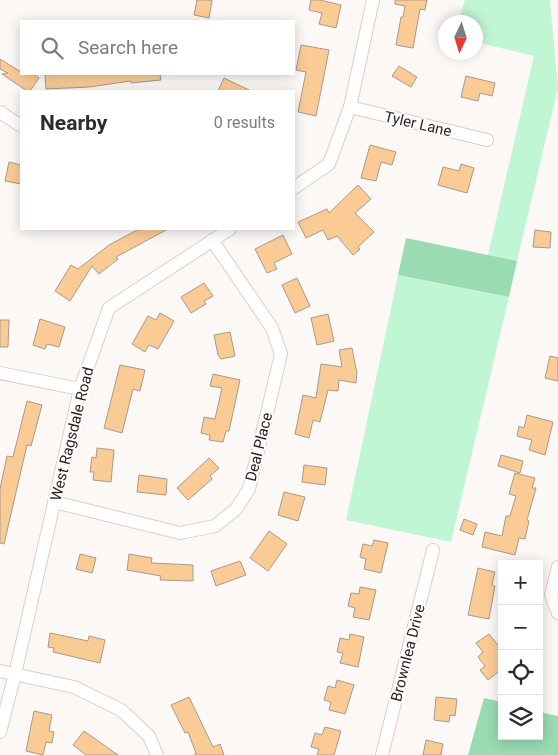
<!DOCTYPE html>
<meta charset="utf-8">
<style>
:root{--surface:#fff;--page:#f7f7f7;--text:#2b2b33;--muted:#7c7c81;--line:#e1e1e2}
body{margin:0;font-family:Roboto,sans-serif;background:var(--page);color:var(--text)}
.controls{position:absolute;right:15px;bottom:15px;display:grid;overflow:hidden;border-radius:0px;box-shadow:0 2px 12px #0003}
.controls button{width:45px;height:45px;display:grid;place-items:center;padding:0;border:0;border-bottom:1px solid var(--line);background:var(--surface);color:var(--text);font:25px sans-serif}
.compass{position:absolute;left:438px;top:15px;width:45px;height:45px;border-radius:50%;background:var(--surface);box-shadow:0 2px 12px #0003;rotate:184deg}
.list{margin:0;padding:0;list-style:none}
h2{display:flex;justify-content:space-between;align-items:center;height:65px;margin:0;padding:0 20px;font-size:21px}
h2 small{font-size:16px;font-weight:400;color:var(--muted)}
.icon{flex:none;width:28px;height:28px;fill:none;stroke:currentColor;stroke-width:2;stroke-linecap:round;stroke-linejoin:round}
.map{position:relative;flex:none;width:558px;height:755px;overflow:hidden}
.search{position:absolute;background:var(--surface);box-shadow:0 2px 12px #0003;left:20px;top:20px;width:275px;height:55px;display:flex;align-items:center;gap:12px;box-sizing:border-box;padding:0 18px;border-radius:0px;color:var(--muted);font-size:19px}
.panel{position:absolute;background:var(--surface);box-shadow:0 2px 12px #0003;left:20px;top:90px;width:275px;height:140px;border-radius:0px}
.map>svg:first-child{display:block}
.green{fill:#c1f6d4}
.forest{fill:#9adbb2}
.building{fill:#fbcb96;stroke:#a89a8b}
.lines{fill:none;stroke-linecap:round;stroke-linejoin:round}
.minor-casing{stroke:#e0ccc2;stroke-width:14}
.minor{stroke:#fff;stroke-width:12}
.labels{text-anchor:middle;stroke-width:4;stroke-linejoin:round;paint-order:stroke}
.street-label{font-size:15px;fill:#271f1c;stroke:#fff}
</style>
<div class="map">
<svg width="558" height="755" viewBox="0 0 558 755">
<rect width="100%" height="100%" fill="#fcf8f6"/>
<!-- green -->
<g class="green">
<polygon points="465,0 550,0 558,88 517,261 488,255 534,56 476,42 476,22 458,22"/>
<polygon points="398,275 509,297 451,542 346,520"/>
</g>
<!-- forest -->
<g class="forest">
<polygon points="406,238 517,261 509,297 398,275"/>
<polygon points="484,698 502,702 502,736 539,736 539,712 558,716 558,755 468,755"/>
</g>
<!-- building -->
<g class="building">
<polygon points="197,0 212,0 209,18 194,15"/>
<polygon points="311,0 320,0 341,5 336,28 319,24 322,13 309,10"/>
<polygon points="395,0 427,0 425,10 420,9 413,48 396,45 401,17 403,17 405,6 395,4"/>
<polygon points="301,45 329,50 316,116 298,112 306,72 296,70"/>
<polygon points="0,59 21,72 21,74 33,74 39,78 30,91 27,91 2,74 8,73 0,69"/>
<polygon points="399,66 417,77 411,87 392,76"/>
<polygon points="45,74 160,74 161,80 131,83 131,81 89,87 46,89"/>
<polygon points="466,76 495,83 492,96 480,93 478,101 461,97"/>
<polygon points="224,78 251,91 218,91"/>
<polygon points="370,145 396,152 392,165 381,162 376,181 361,178"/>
<polygon points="9,162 21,165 21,184 5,181"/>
<polygon points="461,164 474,168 467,193 438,185 443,167 459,171"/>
<polygon points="358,185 371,199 355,213 374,232 358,247 360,249 353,255 337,236 328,240 323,230 306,238 298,222 327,209 329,213"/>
<polygon points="139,229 168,229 116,257 118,259 99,274 92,266 70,301 55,291 71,265 78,269 109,245"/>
<polygon points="535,230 551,232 550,248 533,247"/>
<polygon points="283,235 292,254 274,263 277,269 267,273 255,249"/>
<polygon points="297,278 310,306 295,313 282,285"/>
<polygon points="204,283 213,296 204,301 206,304 191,313 181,297"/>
<polygon points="160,313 174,321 158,349 149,345 145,352 132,344 148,316 156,320"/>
<polygon points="328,314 334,341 317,345 311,318"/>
<polygon points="40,319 65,327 59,347 47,344 45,349 33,345"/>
<polygon points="0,320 9,320 8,347 0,347"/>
<polygon points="230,332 235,356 221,359 218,355 214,335"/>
<polygon points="352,348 356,369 357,370 356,383 339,380 338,391 328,390 320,422 313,420 309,438 295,434 303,395 316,398 321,364 342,367 339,350"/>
<polygon points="550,356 558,358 558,381 545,378"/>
<polygon points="120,365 145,370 140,391 133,389 122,433 104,428"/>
<polygon points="213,374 240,380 229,431 226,431 223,442 209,440 210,435 201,433 204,417 215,419 222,388 210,386"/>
<polygon points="27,401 42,405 31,446 27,445 4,544 0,543 0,489 7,456 13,457"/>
<polygon points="527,415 553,422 545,455 529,450 532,440 517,436 519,426 524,428"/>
<polygon points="97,448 114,450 111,482 93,480 94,472 90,472 92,457 96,458"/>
<polygon points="501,455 523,461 520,473 498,466"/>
<polygon points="209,458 219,468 210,476 212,479 188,500 177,488"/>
<polygon points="304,465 327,468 325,485 302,482"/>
<polygon points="515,473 535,478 532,488 536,488 527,520 529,521 525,539 519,538 515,555 482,547 485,532 502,536 506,516 510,516 516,496 509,494"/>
<polygon points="139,475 167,479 166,495 137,492"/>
<polygon points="284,492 305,497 298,521 278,515"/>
<polygon points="464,519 477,524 473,535 460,530"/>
<polygon points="269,531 287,544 268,571 250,558"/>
<polygon points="374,540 388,543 381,573 364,569 366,559 360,557 363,544 372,546"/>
<polygon points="80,554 96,558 92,573 76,569"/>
<polygon points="129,554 152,558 151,563 193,565 193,581 160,580 161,576 127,570"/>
<polygon points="240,561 246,575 216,586 211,571"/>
<polygon points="478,568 495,572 492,585 495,586 489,619 468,615"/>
<polygon points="360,587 376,590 369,620 353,617 355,608 348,606 351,593 359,594"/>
<polygon points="50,633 88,641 89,636 105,640 100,663 53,652 54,648 48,647"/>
<polygon points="350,634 364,637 358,667 340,663 343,653 337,652 340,638 349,640"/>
<polygon points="489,634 502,650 502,669 488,680 480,670 485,666 478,657 483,652 476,643"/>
<polygon points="337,680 354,685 345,714 329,710 331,702 324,700 328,686 335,688"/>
<polygon points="189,697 213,747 220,744 224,755 194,755 196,753 188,732 185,733 171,705"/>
<polygon points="436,697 457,699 455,716 450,715 449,722 434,720"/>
<polygon points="34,711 52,715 49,731 54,732 52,743 46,742 43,755 26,751"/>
<polygon points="325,727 341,731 334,755 317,755 319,749 311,747 315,733 322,735"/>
<polygon points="84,731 118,755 86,755 73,745"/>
<polygon points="426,740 443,744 441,755 423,755"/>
</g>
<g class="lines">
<defs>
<g id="minor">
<polyline points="350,107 487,140"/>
<polyline points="0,112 21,126"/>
<polyline points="294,188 329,164 350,107 373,0"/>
<polyline points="0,373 80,389"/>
<polyline points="54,502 180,533 215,526 236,509 249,489 281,354 272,328 212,240"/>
<polyline points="558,567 551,595 558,613"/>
<polyline points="0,671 74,687 121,710 149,736 157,755"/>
<polyline points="0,732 15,674 80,389 109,308 230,229"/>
<polyline points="382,755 433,550"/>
</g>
</defs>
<!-- minor casing -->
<use href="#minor" class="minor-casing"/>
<!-- minor -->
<use href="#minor" class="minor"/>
</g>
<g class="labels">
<!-- street labels -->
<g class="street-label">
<text transform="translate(418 124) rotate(13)" y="5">Tyler Lane</text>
<text transform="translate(72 434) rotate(-76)" y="5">West Ragsdale Road</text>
<text transform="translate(259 447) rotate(-76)" y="5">Deal Place</text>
<text transform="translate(408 653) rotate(-76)" y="5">Brownlea Drive</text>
</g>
</g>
</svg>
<div class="controls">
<button>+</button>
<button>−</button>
<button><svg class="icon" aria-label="locate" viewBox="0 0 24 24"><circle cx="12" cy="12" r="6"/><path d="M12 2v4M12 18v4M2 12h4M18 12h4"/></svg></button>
<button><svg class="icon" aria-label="layers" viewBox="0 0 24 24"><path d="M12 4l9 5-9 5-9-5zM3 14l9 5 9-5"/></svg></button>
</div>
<svg class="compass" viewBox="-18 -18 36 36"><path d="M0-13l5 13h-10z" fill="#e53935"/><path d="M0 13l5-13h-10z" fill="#7c7c81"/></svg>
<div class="search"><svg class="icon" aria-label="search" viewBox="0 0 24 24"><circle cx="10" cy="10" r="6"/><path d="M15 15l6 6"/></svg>Search here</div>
<section class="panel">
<h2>Nearby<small>0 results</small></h2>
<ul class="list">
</ul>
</section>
</div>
